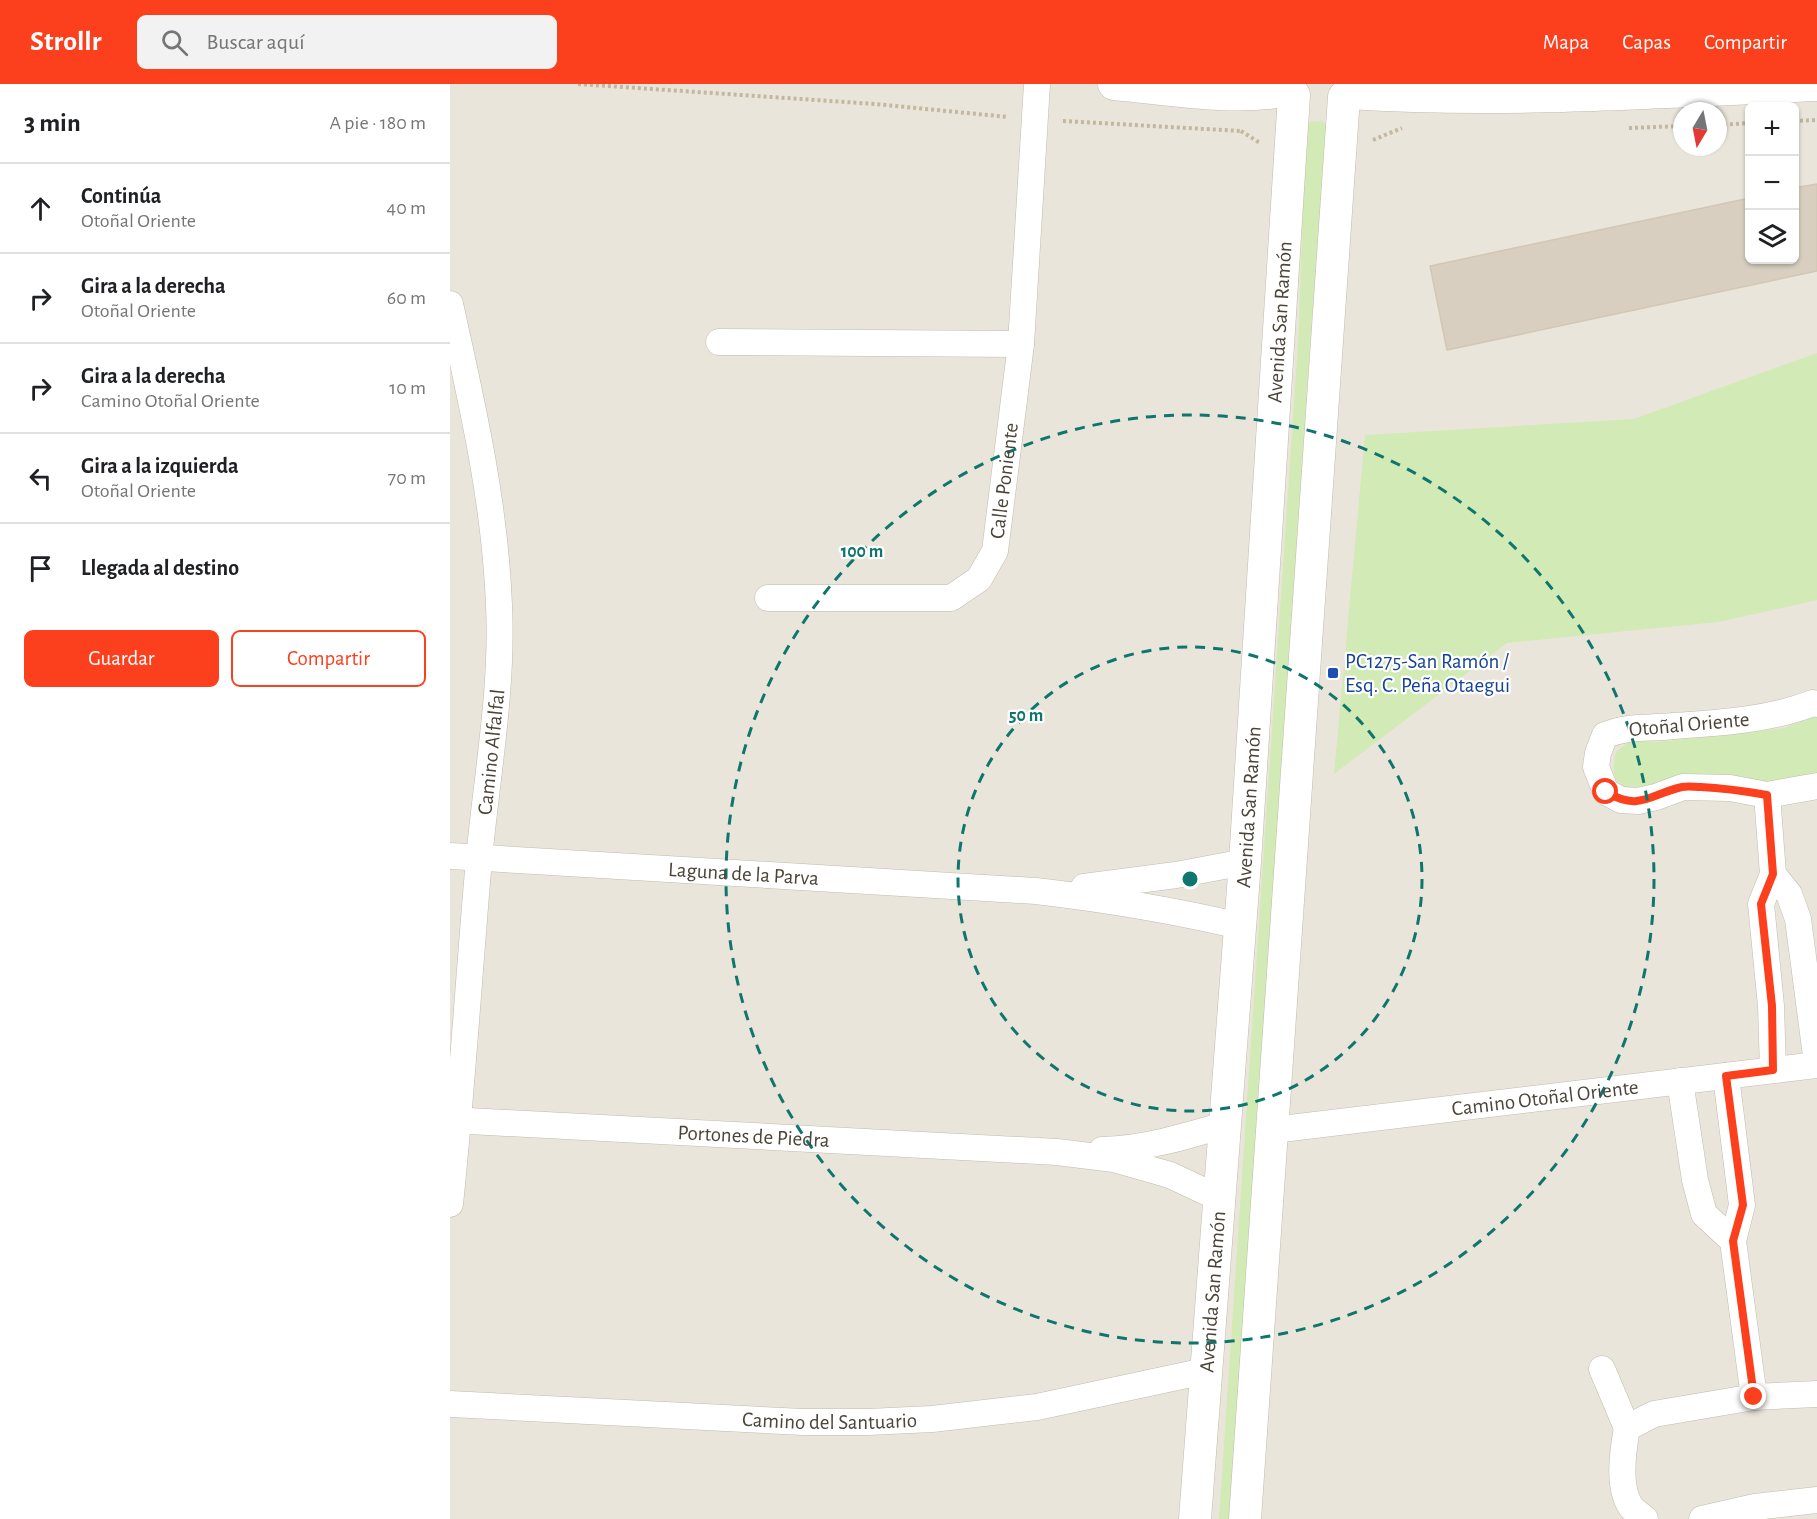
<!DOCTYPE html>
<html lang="es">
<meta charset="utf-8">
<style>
:root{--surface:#fff;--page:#f2f2f2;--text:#202124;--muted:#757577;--line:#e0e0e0;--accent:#fc3f1d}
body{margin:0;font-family:"Alegreya Sans",sans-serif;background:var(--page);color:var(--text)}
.controls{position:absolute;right:18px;top:18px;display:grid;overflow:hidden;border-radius:9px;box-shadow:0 2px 4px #0004}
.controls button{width:54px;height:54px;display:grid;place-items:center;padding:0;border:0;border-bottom:2px solid var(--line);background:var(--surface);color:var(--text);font:30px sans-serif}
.compass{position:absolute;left:1223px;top:18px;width:54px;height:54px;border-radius:50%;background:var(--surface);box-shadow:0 2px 4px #0004;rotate:190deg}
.stop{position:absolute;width:18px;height:18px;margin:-14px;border:4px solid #fc3f1d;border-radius:50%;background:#fff}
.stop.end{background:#fc3f1d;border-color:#fff;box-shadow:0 2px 6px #0008}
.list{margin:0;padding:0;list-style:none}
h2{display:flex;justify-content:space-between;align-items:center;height:78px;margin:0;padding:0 24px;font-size:26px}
h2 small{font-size:20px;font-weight:400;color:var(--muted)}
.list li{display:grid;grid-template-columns:39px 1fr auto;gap:18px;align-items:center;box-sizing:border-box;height:90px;padding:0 24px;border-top:2px solid var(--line)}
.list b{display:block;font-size:22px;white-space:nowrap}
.list p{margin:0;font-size:20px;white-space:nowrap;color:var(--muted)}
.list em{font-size:20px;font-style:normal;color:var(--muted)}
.actions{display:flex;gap:12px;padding:18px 24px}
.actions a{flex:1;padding:14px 0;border:2px solid var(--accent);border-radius:9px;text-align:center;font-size:21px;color:var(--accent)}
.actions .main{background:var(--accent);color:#fff}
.icon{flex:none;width:33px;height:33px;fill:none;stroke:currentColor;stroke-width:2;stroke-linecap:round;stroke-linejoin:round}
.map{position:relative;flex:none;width:1367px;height:1435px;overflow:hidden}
header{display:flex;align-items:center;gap:36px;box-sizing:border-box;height:84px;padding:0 30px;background:var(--accent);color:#fff}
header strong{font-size:28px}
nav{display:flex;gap:33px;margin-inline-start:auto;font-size:21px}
.search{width:420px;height:54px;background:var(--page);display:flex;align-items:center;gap:15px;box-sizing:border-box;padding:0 21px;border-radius:9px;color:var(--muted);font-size:22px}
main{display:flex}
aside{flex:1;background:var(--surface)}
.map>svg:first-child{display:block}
.residential{fill:#eae5da;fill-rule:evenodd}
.green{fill:#d2eab5}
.building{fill:#d8cfc1;stroke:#d3c7b4;stroke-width:1.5}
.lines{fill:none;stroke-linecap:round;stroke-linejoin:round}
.minor-casing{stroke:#c2bbae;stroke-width:27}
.tertiary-casing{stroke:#c2bbae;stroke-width:33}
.path{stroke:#c4b79f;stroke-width:4;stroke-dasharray:3 3;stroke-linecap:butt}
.minor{stroke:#fff;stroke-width:26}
.tertiary{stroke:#fff;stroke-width:32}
.route{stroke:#fc3f1d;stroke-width:8}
.ring{fill:none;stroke:#0f766e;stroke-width:3;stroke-dasharray:10 8}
.transit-dot{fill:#1a4fb4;stroke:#fff;stroke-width:2}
.labels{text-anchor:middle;stroke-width:4.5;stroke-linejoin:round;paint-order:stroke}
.street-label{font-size:21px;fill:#4b4439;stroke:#fff}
.transit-label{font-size:21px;fill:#164399;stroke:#fff;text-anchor:start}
.centre{fill:#0f766e;stroke:#fff;stroke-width:3}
.ring-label{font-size:18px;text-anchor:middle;font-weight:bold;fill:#0f766e;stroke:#fff;stroke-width:4.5;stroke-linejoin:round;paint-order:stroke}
</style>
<header>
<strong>Strollr</strong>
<div class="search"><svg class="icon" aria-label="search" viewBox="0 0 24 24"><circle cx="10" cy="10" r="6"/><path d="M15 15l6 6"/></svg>Buscar aquí</div>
<nav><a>Mapa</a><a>Capas</a><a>Compartir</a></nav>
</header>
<main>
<aside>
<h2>3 min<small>A pie · 180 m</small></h2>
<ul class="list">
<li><svg class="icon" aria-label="ahead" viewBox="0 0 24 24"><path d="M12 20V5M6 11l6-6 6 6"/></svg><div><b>Continúa</b><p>Otoñal Oriente</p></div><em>40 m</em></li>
<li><svg class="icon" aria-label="right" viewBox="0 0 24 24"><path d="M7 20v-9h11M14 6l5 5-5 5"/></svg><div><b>Gira a la derecha</b><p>Otoñal Oriente</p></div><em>60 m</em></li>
<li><svg class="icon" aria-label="right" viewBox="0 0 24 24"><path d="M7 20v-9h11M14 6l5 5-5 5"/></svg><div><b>Gira a la derecha</b><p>Camino Otoñal Oriente</p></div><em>10 m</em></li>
<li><svg class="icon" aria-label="left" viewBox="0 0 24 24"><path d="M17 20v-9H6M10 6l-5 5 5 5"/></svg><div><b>Gira a la izquierda</b><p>Otoñal Oriente</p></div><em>70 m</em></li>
<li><svg class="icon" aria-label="arrive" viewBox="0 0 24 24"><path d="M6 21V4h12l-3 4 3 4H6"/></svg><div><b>Llegada al destino</b></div></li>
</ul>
<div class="actions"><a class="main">Guardar</a><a>Compartir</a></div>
</aside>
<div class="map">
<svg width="1367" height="1435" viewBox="0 0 1367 1435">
<rect width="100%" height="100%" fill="#f6f3ec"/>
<!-- residential -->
<path class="residential" d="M0,0H1367V1435H0ZM1300,22H1344V176H1300ZM1232,27H1268V63H1232Z"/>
<!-- green -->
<g class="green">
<polygon points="872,37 879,44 873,154 862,231 782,1435 769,1435 849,244 855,47 860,38"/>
<polygon points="1367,269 1367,516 1268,538 1057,559 884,690 915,351 1184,335"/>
<path d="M1362,632H1367V690L1333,701L1297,697L1274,691L1228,695L1184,709C1162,699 1161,690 1166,668L1182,655L1207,658L1335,644Z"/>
</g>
<!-- building -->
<polygon class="building" points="1367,100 1367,187 997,266 980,182 1300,114 1300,176 1344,176 1344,104"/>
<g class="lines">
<defs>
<g id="minor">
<path d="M0,220C22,319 45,418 49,521C53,605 37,690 29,775C19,890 12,1005 0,1120"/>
<polyline points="269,258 571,260"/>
<path id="s1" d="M318,514H501L529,495L545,467L571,260L587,0"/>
<path d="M1367,620L1363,619C1319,636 1270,639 1223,642C1195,645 1183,641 1155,651L1148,669L1146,683L1156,708L1171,716L1188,717L1206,713L1233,703L1280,704L1317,711L1367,702"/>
<polyline points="1317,711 1323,790 1311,820 1321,922 1323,986"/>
<path id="s2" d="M0,772L586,807C655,815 722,826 790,842"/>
<polyline points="1323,790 1339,810 1348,835 1367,979"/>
<polyline points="634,803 726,791 795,778"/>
<polyline points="1276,992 1292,1121 1283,1157 1304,1313"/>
<polyline points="1230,997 1245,1096 1254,1130 1283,1157"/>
<path id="s3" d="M0,1036L607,1068L664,1075L720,1091L769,1114"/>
<path id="s4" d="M823,1046L1367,981"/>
<path d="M652,1066C693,1065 734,1053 774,1041"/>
<polyline points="1152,1285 1177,1344"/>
<path id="s5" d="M0,1320L353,1338H418L482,1335L587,1323L755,1287"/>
<path d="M1195,1435C1191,1431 1184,1427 1181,1423C1167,1403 1173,1366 1177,1344L1204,1330L1304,1313L1367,1310"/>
<polyline points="1252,1435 1305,1423 1367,1416"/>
</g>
<g id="tertiary">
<path d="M664,0C721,5 782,17 839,6"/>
<path d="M898,9C1054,19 1211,8 1367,1"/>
<path id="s6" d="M745,1435L795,778L844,11"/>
<polyline points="795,1435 894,13"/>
</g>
</defs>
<!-- minor casing -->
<use href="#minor" class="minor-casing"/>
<!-- tertiary casing -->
<use href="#tertiary" class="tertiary-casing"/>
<!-- path -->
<g class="path">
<polyline points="128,0 425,20 558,33"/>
<polyline points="613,37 791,47"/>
<polyline points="1344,37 1367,36"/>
<polyline points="1268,41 1300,39"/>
<polyline points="1179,44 1232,42"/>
<polyline points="791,47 810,59"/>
<polyline points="923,56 952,44"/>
</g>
<!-- minor -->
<use href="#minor" class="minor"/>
<!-- tertiary -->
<use href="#tertiary" class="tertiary"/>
</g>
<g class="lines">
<!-- route -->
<path class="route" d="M1156,708C1190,728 1200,710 1232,703C1238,702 1245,703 1251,703C1273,704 1294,707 1317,711L1323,790L1311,820L1322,922L1323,986L1276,992L1293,1121L1283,1157L1304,1313"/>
</g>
<!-- distance rings -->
<g class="ring">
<circle cx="740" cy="795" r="232"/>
<circle cx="740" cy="795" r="464"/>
</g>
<!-- markers -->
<rect class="transit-dot" x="877" y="583" width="12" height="12" rx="3"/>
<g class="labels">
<!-- street labels -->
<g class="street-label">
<text dy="7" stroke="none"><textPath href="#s6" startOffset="1200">Avenida San Ramón</textPath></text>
<text dy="7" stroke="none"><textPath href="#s1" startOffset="320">Calle Poniente</textPath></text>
<text transform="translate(1239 640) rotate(-5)" y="7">Otoñal Oriente</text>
<text transform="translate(41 668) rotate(-84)" y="7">Camino Alfalfal</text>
<text dy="7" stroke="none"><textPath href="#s6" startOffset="714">Avenida San Ramón</textPath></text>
<text dy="7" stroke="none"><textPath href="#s2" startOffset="294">Laguna de la Parva</textPath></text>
<text dy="7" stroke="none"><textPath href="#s4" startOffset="274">Camino Otoñal Oriente</textPath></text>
<text dy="7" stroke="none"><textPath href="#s3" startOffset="304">Portones de Piedra</textPath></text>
<text dy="7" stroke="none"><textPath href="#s6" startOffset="228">Avenida San Ramón</textPath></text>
<text dy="7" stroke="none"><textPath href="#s5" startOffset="380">Camino del Santuario</textPath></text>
</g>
<!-- transit labels -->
<g class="transit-label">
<text x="895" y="584">PC1275-San Ramón /<tspan x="895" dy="24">Esq. C. Peña Otaegui</tspan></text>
</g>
</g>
<circle cx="740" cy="795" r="9" class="centre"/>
<g class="ring-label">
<text x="412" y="473">100 m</text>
<text x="576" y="637">50 m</text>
</g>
</svg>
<div class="controls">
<button>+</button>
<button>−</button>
<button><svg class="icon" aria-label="layers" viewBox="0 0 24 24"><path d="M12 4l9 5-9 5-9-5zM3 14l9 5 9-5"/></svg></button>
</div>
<svg class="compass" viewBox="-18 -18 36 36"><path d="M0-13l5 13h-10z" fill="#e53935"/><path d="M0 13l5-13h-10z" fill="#757577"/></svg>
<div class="stop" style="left:1156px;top:708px"></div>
<div class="stop end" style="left:1304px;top:1313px"></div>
</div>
</main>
